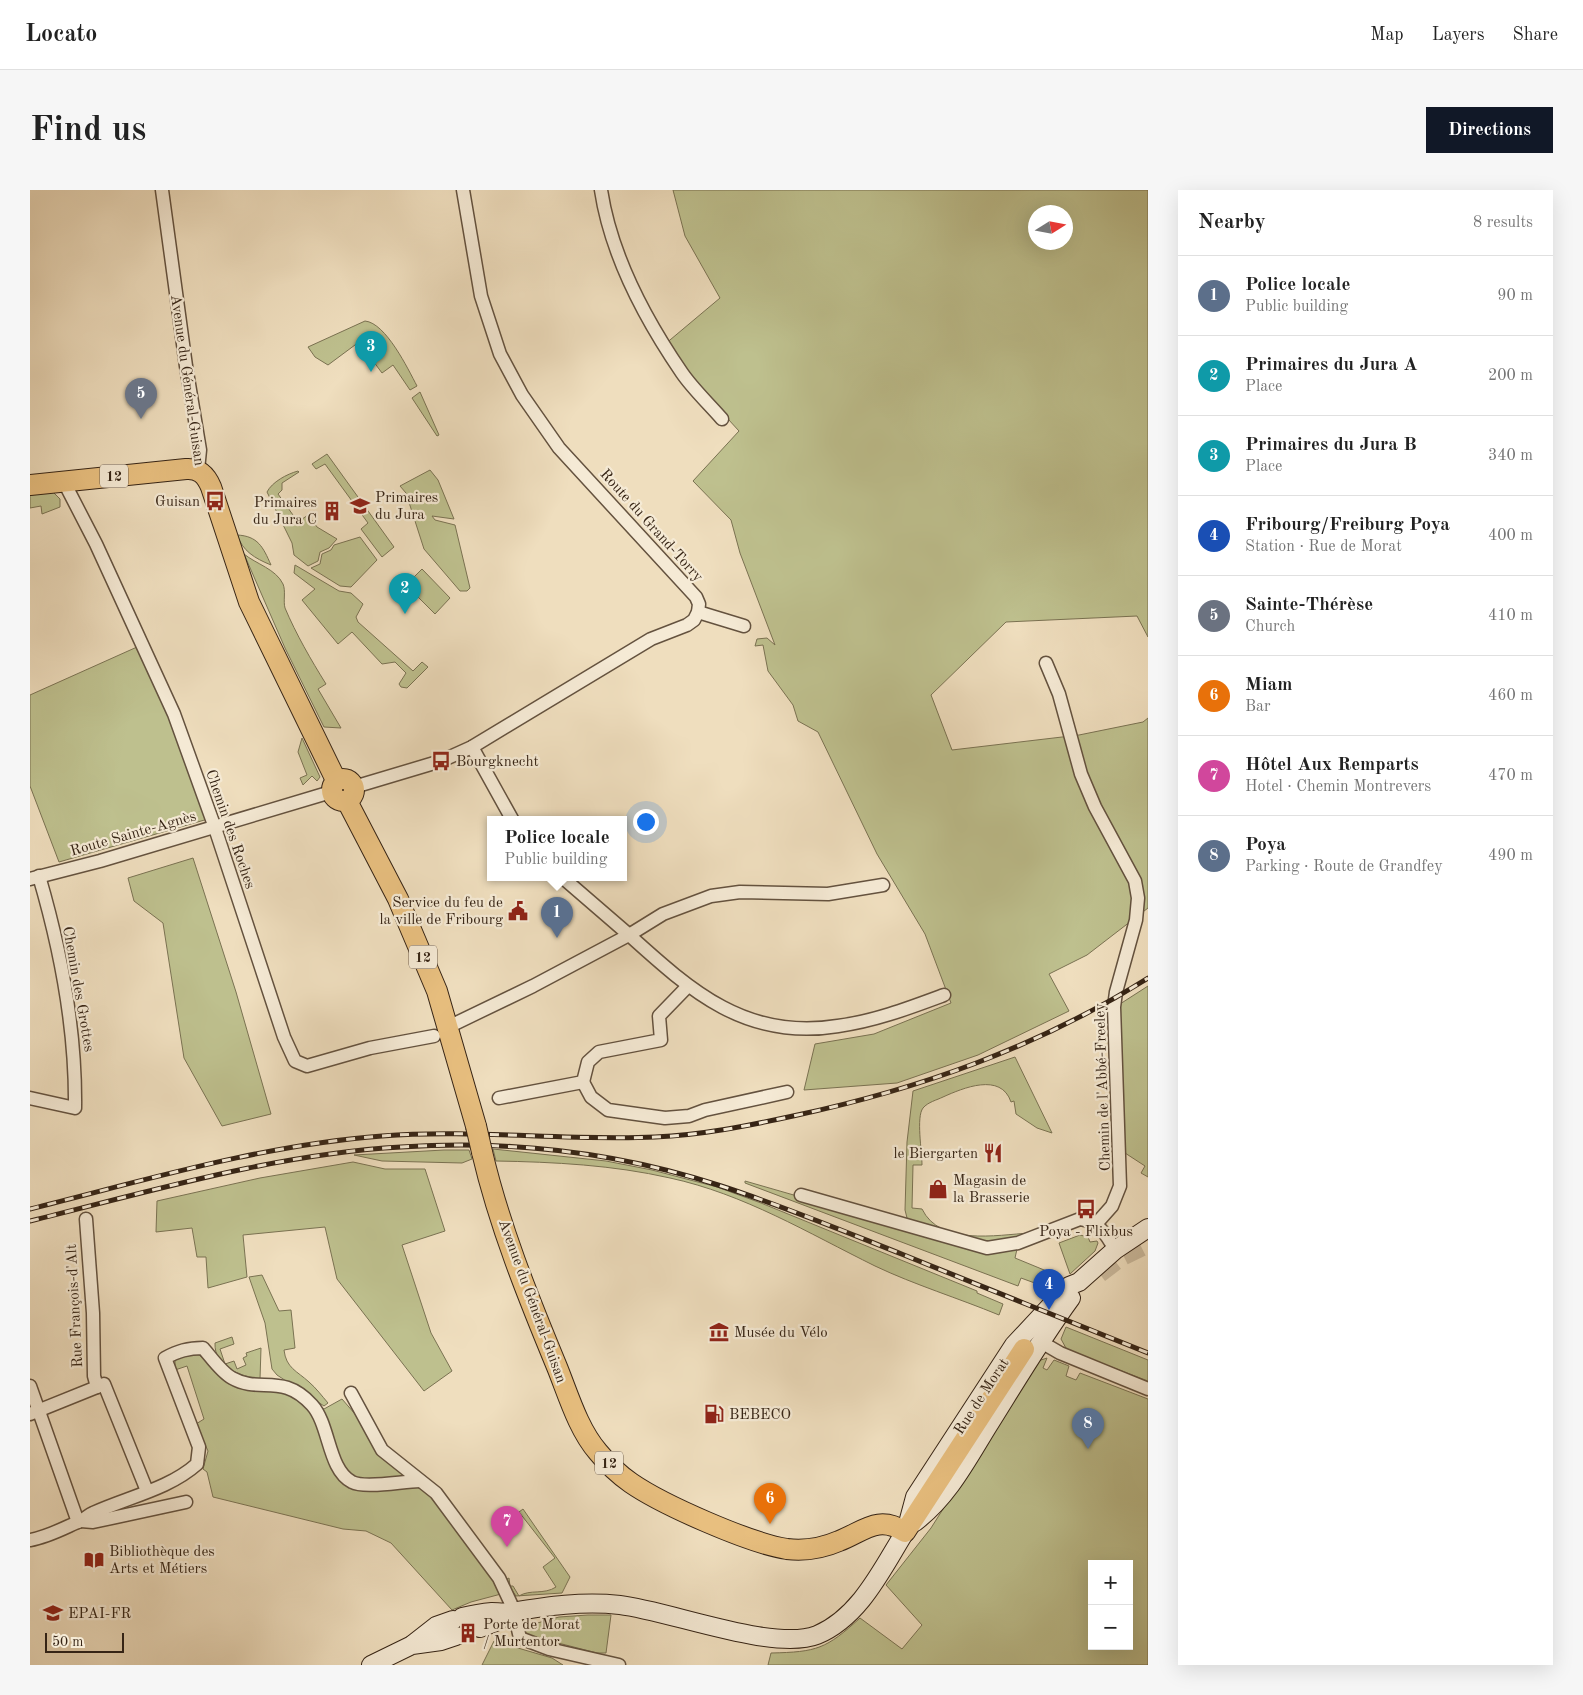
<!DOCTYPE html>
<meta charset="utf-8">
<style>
:root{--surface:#fff;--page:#f6f6f6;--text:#222;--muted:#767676;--line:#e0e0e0;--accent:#111827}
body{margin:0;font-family:"Old Standard TT",serif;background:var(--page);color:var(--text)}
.controls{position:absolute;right:15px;bottom:15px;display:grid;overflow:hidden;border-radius:0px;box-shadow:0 5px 20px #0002}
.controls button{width:45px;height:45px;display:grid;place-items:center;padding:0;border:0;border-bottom:1px solid var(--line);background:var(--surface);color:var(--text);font:25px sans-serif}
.compass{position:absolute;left:998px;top:15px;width:45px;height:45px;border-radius:50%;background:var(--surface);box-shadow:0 5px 20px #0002;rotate:79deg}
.scale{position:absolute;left:15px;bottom:12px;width:79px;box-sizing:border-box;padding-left:5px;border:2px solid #362415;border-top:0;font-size:14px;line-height:18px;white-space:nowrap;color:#362415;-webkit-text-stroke:4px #f5ead5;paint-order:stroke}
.you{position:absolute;left:615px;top:631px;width:18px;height:18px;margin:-12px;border:4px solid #fff;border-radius:50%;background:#1a73e8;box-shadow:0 0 0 8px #1a73e833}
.badge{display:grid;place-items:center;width:32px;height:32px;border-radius:50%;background:var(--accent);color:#fff;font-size:16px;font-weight:700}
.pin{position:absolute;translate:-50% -41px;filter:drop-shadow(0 1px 2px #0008)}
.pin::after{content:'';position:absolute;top:26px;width:18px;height:15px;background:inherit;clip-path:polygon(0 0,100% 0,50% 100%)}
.popup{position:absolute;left:457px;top:626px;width:140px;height:65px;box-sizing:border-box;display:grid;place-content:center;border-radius:0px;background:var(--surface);filter:drop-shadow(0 1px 4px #0005);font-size:16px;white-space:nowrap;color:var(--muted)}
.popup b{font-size:19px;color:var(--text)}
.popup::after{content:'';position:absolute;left:50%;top:100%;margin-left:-10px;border:10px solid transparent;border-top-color:var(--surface)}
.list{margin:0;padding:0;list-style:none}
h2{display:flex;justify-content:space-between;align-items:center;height:65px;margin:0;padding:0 20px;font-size:21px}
h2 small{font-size:16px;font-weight:400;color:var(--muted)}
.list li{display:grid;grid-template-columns:32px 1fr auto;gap:15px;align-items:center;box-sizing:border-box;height:80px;padding:0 20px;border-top:1px solid var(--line)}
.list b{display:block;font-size:19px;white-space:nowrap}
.list p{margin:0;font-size:16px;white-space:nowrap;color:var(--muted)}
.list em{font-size:16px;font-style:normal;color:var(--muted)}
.map{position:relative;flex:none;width:1118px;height:1475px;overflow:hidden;border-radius:0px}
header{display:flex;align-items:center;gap:30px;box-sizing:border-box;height:70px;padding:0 25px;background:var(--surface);border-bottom:1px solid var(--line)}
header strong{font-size:24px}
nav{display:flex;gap:28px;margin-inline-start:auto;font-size:18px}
.intro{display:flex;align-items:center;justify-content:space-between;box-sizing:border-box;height:120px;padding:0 30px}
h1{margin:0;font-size:35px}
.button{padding:12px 22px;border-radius:0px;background:var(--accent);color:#fff;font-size:18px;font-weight:700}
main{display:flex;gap:30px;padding:0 30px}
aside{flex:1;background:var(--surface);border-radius:0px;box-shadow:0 5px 20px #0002}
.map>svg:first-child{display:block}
.green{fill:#bec08e;stroke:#7a7252;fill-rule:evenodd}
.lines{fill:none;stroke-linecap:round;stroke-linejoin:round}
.secondary-tunnel{stroke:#cab99c;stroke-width:18;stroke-dasharray:18 9;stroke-linecap:butt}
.primary-tunnel{stroke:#cab99c;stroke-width:20;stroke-dasharray:20 10;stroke-linecap:butt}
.minor-casing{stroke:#64523f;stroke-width:15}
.secondary-casing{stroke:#362415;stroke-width:20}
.primary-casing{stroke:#362415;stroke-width:22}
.minor{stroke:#f5ead5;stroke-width:12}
.secondary{stroke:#f5ead5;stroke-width:18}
.primary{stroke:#e8bf7f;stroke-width:20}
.rail-casing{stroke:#362415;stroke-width:5}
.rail{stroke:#f5ead5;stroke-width:3;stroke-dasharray:9;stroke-linecap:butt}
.primary-bridge-casing{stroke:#362415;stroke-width:22;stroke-linecap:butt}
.primary-bridge{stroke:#e8bf7f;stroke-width:20}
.labels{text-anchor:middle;stroke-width:4.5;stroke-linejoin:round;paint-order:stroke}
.shield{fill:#f5ead5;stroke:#6f5f4f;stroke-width:1}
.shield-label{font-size:14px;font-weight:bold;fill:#362415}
.street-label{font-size:15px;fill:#362415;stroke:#f5ead5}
.poi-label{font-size:15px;fill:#362415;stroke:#f5ead5;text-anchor:start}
</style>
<header>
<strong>Locato</strong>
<nav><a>Map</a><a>Layers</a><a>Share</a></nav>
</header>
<div class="intro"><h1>Find us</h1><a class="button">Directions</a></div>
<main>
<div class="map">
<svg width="1118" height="1475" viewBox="0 0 1118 1475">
<rect width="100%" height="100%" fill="#efdebe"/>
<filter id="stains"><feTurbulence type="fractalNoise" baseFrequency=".004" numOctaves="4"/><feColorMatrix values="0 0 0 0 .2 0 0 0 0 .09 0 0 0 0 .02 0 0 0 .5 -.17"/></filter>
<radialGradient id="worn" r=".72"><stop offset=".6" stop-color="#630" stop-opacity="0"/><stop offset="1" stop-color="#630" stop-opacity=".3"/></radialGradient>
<!-- green -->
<g class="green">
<path d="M643,0H1118V447L1107,426L976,432L901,505L922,560L1049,545L1113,532L1118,528V718L1057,765L1019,784L1039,821L948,865L867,893L774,900L785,854L844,844L921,813L895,744L847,664L788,542L768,531L763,515L738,481L733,455L725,456L727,449L737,448L745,455L710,363L701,330L663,291L709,241L644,170L634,155L690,108L655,46ZM1006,22H1036V52H1006Z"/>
<path d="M335,131C356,133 378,179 387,196L380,200L363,175L352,183L329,152L298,175L285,167L278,157Z"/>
<polygon points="390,202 409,245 407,246 382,208"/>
<polygon points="297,264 364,357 352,367 331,339 338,333 295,274 286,279 282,274"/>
<polygon points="400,280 408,290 424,329 402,326 405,330 425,335 440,398 437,401 430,401 394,359 376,303 370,296"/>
<path d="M268,281L269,282L252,293V300L248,304L268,332L278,325L287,337L307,349L299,358L290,362L288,371L278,376L264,365L262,353L237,302C242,292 257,284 268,281Z"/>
<polygon points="23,302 30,309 30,317 12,324 11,316 0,318 0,305"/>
<path d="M207,345C228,346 233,357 241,375C224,368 213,361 207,345Z"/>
<polygon points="330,347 347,370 321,397 310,396 281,378 290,374 292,364 301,360 304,355"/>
<path d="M214,364C226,374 246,379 253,394C256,401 253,411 255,418C266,444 281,470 296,494L288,499L311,538L294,537L255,458Z"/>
<polygon points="265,375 309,401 321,403 333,414 326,427 328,432 383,481 392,472 398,477 377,498 371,497 369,494 376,483 365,472 352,474 322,442 308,454 272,410 285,399 264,383"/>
<polygon points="392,379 420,408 405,424 376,395"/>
<polygon points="107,457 141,531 178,629 29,672 0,596 0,505"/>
<polygon points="272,548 290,587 287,591 282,586 273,595 270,588 277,585 268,562"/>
<polygon points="163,668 206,802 241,924 192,936 154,868 133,733 104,711 98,688"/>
<polygon points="1118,796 1118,987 1111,983 1115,976 1095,963 1088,862 1090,814"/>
<path d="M985,867L1022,943L1007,938L986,924L984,911L981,912C971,882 933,898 913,907C907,910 898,912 893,918C886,927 892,961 892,975H883L882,1018L892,1019C910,1056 966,1045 1000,1043L960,1054L883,1034L877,1028L875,1020L877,952L883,901Z"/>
<path d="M463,959L576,971L622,980L687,997L731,1013L947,1101V1103L973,1114L969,1125C928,1108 885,1095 845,1076C778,1043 714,1004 640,988C583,975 524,972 466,971Z"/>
<polygon points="414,960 439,960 442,969 432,973 352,971 324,965"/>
<polygon points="323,972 355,979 395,979 415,1041 372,1055 401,1143 422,1181 394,1201 307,1089 295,1037 213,1045 217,1087 178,1098 176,1067 167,1067 162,1038 126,1042 127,1011 230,988"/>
<polygon points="715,991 965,1063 987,1059 985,1068 1019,1082 1013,1096 991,1088 988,1096 715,993"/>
<polygon points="1050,1045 1058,1047 1060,1052 1067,1051 1068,1053 1065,1061 1040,1084 1029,1053"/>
<path d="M232,1085L249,1121L261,1120L265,1158L254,1160C256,1178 267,1181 279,1192C286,1198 292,1206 298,1213L294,1216L247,1185L242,1179L235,1133L219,1087Z"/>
<polygon points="1036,1137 1118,1170 1118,1191 1037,1160 1031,1149"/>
<path d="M202,1147L204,1154L190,1159L195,1174L204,1171L207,1179L216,1175L213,1168L217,1166L216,1163L231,1158L230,1189C210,1186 184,1177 185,1153Z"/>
<polygon points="159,1163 169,1165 197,1189 252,1199 281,1219 309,1286 390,1297 399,1302 460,1383 471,1404 441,1412 422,1420 361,1353 336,1341 313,1339 183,1307 177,1282 173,1279 178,1261 166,1234 174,1229 157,1176 145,1180 145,1169"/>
<path d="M1017,1168L1013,1178L1017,1180L1024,1170L1039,1176L1036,1186L1046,1190L1050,1183L1118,1209V1475H738L741,1463C787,1462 796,1459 830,1428L872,1459L892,1435L856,1395L901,1338L1004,1176L1008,1171ZM1062,1374H1099V1456H1062Z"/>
<path d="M312,1209L376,1283L374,1288C360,1289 344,1291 330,1289C307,1286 295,1235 288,1216L294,1219Z"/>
<path d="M493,1319L540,1387L532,1403L486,1406L475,1390L479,1388L480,1396H483L489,1406C500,1399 514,1405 526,1397L513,1377L525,1368L489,1322Z"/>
<polygon points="558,1425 581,1425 576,1463 567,1463 497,1445 493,1437 529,1427"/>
<polygon points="464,1451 522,1468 533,1475 452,1475"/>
</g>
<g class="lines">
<!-- secondary-tunnel -->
<polyline class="secondary-tunnel" points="426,1446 450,1438"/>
<!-- primary-tunnel -->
<polyline class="primary-tunnel" points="1069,1083 1090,1067 1118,1053"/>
<defs>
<g id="minor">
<polyline points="132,0 156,176 170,260 168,280"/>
<path d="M571,0C581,66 615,129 652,183C663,199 679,214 692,229"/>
<polyline points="34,292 66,354 144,524 184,635 254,847 265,871 277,876 340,858 404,846"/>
<polyline points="668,422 714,436"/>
<polyline points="1016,473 1029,504 1051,584 1065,617 1105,691 1108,708 1106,730 1086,802 1084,817 1090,996 1082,1016 1066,1034"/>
<polyline points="442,557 482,629"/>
<polyline points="324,597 411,571 442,557 621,449 657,435 664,430 668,422 669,414 666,407 529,258 492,205 470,164 451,106 433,0"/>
<path d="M532,687C554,706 576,725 598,744C661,801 716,851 808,836C845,831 879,818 914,805"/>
<polyline points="0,689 70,671 301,602"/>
<polyline points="418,837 503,796 599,745 633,724 681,706 710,702 798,704 853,695"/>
<polyline points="553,892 561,907 578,920 635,928 659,926 675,920 757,902"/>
<path d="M0,908L45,918C46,840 31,761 9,686"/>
<polyline points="469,908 553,892 558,872 569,862 631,850 629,826 658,796"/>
<path d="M771,1005L957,1058L988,1053L1050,1029C1068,1031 1077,1045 1085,1060"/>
<polyline points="56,1029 63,1123 64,1186 67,1197 74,1194 117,1301"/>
<polyline points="1011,1152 1030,1163 1118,1199"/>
<polyline points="0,1196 48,1332"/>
<polyline points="321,1203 352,1260 406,1303 469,1388 483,1418 490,1448 519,1459 589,1475"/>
<polyline points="0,1224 67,1197"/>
<polyline points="51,1331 63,1332 156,1312"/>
<path d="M0,1350C18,1347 34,1338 50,1331C55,1329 58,1325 63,1323C98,1307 139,1299 167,1274L169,1257L135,1168C148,1161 158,1158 173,1158C181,1167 191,1182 202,1188C230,1204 252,1182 282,1215C300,1235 298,1280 322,1292C335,1299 373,1291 390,1291"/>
</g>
<g id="secondary">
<path d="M885,1332C918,1307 937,1270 958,1236C985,1193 1011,1149 1041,1108"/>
<polyline points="878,1333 885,1307 984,1155 1039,1096 1049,1092 1085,1060 1118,1038"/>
<path d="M432,1427C441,1425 452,1423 462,1422C468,1422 474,1423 481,1422C518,1416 552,1411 590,1415C640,1421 744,1462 787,1445C830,1427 852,1379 875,1342"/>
<polyline points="450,1438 468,1431 478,1423"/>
<polyline points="383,1454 406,1436 423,1430"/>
<polyline points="341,1475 382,1455 411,1451 426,1446"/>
</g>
<g id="primary">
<path d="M0,295L156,279C169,278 176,285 181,297L219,412L306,590"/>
<circle cx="313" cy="600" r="11"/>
<polyline points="317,611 368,709 407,801 446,936"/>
<path d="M452,962C469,1035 498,1107 527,1177C538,1204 548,1239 568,1262C577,1273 588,1284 601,1293C633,1315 719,1353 757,1359C775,1361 793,1358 809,1351C833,1342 848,1324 875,1342L994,1159"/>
</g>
</defs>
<!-- minor casing -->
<use href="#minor" class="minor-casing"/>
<!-- secondary casing -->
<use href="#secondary" class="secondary-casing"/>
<!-- primary casing -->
<use href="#primary" class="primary-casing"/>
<!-- minor -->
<use href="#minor" class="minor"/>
<!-- secondary -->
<use href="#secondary" class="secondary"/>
<!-- primary -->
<use href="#primary" class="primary"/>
<defs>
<g id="rail">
<path d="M0,1019C116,990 232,955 352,946C443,939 534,951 625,947C672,945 717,936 763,926C890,899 1008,857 1118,788"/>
<path d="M0,1031C122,1001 245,964 371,957C478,950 586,962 688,995C751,1015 813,1041 874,1065C955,1098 1037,1130 1118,1163"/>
</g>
</defs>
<!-- rail casing -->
<use href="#rail" class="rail-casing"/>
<!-- rail -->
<use href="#rail" class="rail"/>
<defs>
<polyline id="primary-bridge" points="446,936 452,962"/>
</defs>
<!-- primary-bridge casing -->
<use href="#primary-bridge" class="primary-bridge-casing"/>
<!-- primary-bridge -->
<use href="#primary-bridge" class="primary-bridge"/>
</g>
<!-- icons -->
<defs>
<symbol id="bus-bare" viewBox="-9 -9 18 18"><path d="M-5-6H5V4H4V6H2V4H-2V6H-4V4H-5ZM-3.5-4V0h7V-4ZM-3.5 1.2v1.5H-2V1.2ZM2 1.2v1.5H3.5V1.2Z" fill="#8f2418" stroke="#f5ead5" stroke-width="2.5" paint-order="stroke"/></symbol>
<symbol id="school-bare" viewBox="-9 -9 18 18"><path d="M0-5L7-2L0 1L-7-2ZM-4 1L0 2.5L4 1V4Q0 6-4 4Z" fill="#8f2418" stroke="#f5ead5" stroke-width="2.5" paint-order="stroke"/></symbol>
<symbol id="building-bare" viewBox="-9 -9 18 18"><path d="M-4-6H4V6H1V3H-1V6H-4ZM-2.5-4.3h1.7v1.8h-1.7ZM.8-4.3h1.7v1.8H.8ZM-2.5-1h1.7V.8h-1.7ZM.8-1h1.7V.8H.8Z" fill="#8f2418" stroke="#f5ead5" stroke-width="2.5" paint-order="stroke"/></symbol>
<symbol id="civic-bare" viewBox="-9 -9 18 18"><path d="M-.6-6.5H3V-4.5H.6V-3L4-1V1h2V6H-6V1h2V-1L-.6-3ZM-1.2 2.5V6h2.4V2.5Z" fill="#8f2418" stroke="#f5ead5" stroke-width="2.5" paint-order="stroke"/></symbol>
<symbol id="restaurant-bare" viewBox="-9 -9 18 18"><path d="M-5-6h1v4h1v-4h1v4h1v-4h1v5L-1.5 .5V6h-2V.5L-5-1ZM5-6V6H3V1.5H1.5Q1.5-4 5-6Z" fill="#8f2418" stroke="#f5ead5" stroke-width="2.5" paint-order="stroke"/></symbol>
<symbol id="shop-bare" viewBox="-9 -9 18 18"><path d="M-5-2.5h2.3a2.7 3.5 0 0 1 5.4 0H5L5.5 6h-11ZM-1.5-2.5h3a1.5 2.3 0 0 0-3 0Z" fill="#8f2418" stroke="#f5ead5" stroke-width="2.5" paint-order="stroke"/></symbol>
<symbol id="museum-bare" viewBox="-9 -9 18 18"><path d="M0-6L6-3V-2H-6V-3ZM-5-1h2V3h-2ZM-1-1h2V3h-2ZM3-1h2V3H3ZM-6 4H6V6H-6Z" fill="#8f2418" stroke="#f5ead5" stroke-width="2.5" paint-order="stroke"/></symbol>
<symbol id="fuel-bare" viewBox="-9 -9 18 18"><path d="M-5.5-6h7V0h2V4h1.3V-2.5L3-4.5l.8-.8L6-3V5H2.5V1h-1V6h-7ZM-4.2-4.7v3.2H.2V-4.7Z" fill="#8f2418" stroke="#f5ead5" stroke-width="2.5" paint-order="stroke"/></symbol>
<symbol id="library-bare" viewBox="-9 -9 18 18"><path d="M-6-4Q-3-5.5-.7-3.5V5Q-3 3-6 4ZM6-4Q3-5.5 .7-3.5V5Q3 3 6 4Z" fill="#8f2418" stroke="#f5ead5" stroke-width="2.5" paint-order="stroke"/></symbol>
</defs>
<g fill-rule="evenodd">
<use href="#bus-bare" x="171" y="297" width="28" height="28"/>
<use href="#school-bare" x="316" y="302" width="28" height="28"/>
<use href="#building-bare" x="288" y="307" width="28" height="28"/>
<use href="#bus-bare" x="397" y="557" width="28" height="28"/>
<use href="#civic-bare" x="474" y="707" width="28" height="28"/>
<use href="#restaurant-bare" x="949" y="949" width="28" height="28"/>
<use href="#shop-bare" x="894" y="985" width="28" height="28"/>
<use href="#bus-bare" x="1042" y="1005" width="28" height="28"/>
<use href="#museum-bare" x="675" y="1128" width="28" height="28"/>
<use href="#fuel-bare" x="670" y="1210" width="28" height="28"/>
<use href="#library-bare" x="50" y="1356" width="28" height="28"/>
<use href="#school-bare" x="9" y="1409" width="28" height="28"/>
<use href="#building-bare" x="424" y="1429" width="28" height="28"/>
</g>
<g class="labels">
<!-- shield labels -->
<g class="shield">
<rect x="70" y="274.5" width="28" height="23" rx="4"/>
<rect x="379" y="755.5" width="28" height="23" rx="4"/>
<rect x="565" y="1261.5" width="28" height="23" rx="4"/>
</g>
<g class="shield-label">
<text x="84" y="291">12</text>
<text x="393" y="772">12</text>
<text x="579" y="1278">12</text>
</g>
<!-- street labels -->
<g class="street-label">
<text transform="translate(158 190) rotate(82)" y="5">Avenue du Général-Guisan</text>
<text transform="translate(622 335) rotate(48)" y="5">Route du Grand-Torry</text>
<text transform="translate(201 639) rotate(71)" y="5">Chemin des Roches</text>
<text transform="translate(103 643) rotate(-16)" y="5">Route Sainte-Agnès</text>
<text transform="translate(49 799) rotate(80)" y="5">Chemin des Grottes</text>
<text transform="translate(1072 897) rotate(-92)" y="5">Chemin de l'Abbé-Freeley</text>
<text transform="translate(503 1111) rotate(70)" y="5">Avenue du Général-Guisan</text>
<text transform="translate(44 1116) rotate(-93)" y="5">Rue François-d'Alt</text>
<text transform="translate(951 1206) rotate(-57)" y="5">Rue de Morat</text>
</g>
<!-- poi labels -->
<g class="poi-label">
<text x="345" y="312">Primaires<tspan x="345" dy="17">du Jura</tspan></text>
<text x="170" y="316" text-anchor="end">Guisan</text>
<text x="287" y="317" text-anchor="end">Primaires<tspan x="287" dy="17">du Jura C</tspan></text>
<text x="426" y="576">Bourgknecht</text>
<text x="473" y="717" text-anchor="end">Service du feu de<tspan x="473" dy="17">la ville de Fribourg</tspan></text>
<text x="948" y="968" text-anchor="end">le Biergarten</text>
<text x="923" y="995">Magasin de<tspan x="923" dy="17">la Brasserie</tspan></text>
<text x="1056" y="1046" text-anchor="middle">Poya - Flixbus</text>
<text x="704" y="1147">Musée du Vélo</text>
<text x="699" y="1229">BEBECO</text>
<text x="79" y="1366">Bibliothèque des<tspan x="79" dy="17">Arts et Métiers</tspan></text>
<text x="38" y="1428">EPAI-FR</text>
<text x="453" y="1439">Porte de Morat<tspan x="453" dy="17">/ Murtentor</tspan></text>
</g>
</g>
<rect width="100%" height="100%" filter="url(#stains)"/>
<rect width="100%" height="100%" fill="url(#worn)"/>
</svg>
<div class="controls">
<button>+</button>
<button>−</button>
</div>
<svg class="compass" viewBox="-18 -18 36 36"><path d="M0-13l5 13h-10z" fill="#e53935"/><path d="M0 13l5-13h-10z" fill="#767676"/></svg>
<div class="scale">50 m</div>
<div class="you"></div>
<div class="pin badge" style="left:527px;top:748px;background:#5c6f8a">1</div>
<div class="popup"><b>Police locale</b>Public building</div>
<div class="pin badge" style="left:375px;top:424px;background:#0f9aa8">2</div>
<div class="pin badge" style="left:341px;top:182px;background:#0f9aa8">3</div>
<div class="pin badge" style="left:1019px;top:1120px;background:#1a4fb4">4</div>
<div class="pin badge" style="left:111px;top:229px;background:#6b7280">5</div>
<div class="pin badge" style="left:740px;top:1334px;background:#e8710a">6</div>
<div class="pin badge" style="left:477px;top:1357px;background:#d1479c">7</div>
<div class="pin badge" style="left:1058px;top:1259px;background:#5c6f8a">8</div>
</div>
<aside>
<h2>Nearby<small>8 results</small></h2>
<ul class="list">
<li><span class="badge" style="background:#5c6f8a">1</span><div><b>Police locale</b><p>Public building</p></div><em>90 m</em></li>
<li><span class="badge" style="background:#0f9aa8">2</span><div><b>Primaires du Jura A</b><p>Place</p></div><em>200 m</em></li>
<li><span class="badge" style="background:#0f9aa8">3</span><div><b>Primaires du Jura B</b><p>Place</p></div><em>340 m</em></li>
<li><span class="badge" style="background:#1a4fb4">4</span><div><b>Fribourg/Freiburg Poya</b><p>Station · Rue de Morat</p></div><em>400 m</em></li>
<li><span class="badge" style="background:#6b7280">5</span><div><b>Sainte-Thérèse</b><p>Church</p></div><em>410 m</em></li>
<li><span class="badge" style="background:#e8710a">6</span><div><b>Miam</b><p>Bar</p></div><em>460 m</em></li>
<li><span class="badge" style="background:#d1479c">7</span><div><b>Hôtel Aux Remparts</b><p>Hotel · Chemin Montrevers</p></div><em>470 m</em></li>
<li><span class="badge" style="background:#5c6f8a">8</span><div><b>Poya</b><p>Parking · Route de Grandfey</p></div><em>490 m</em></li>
</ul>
</aside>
</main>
